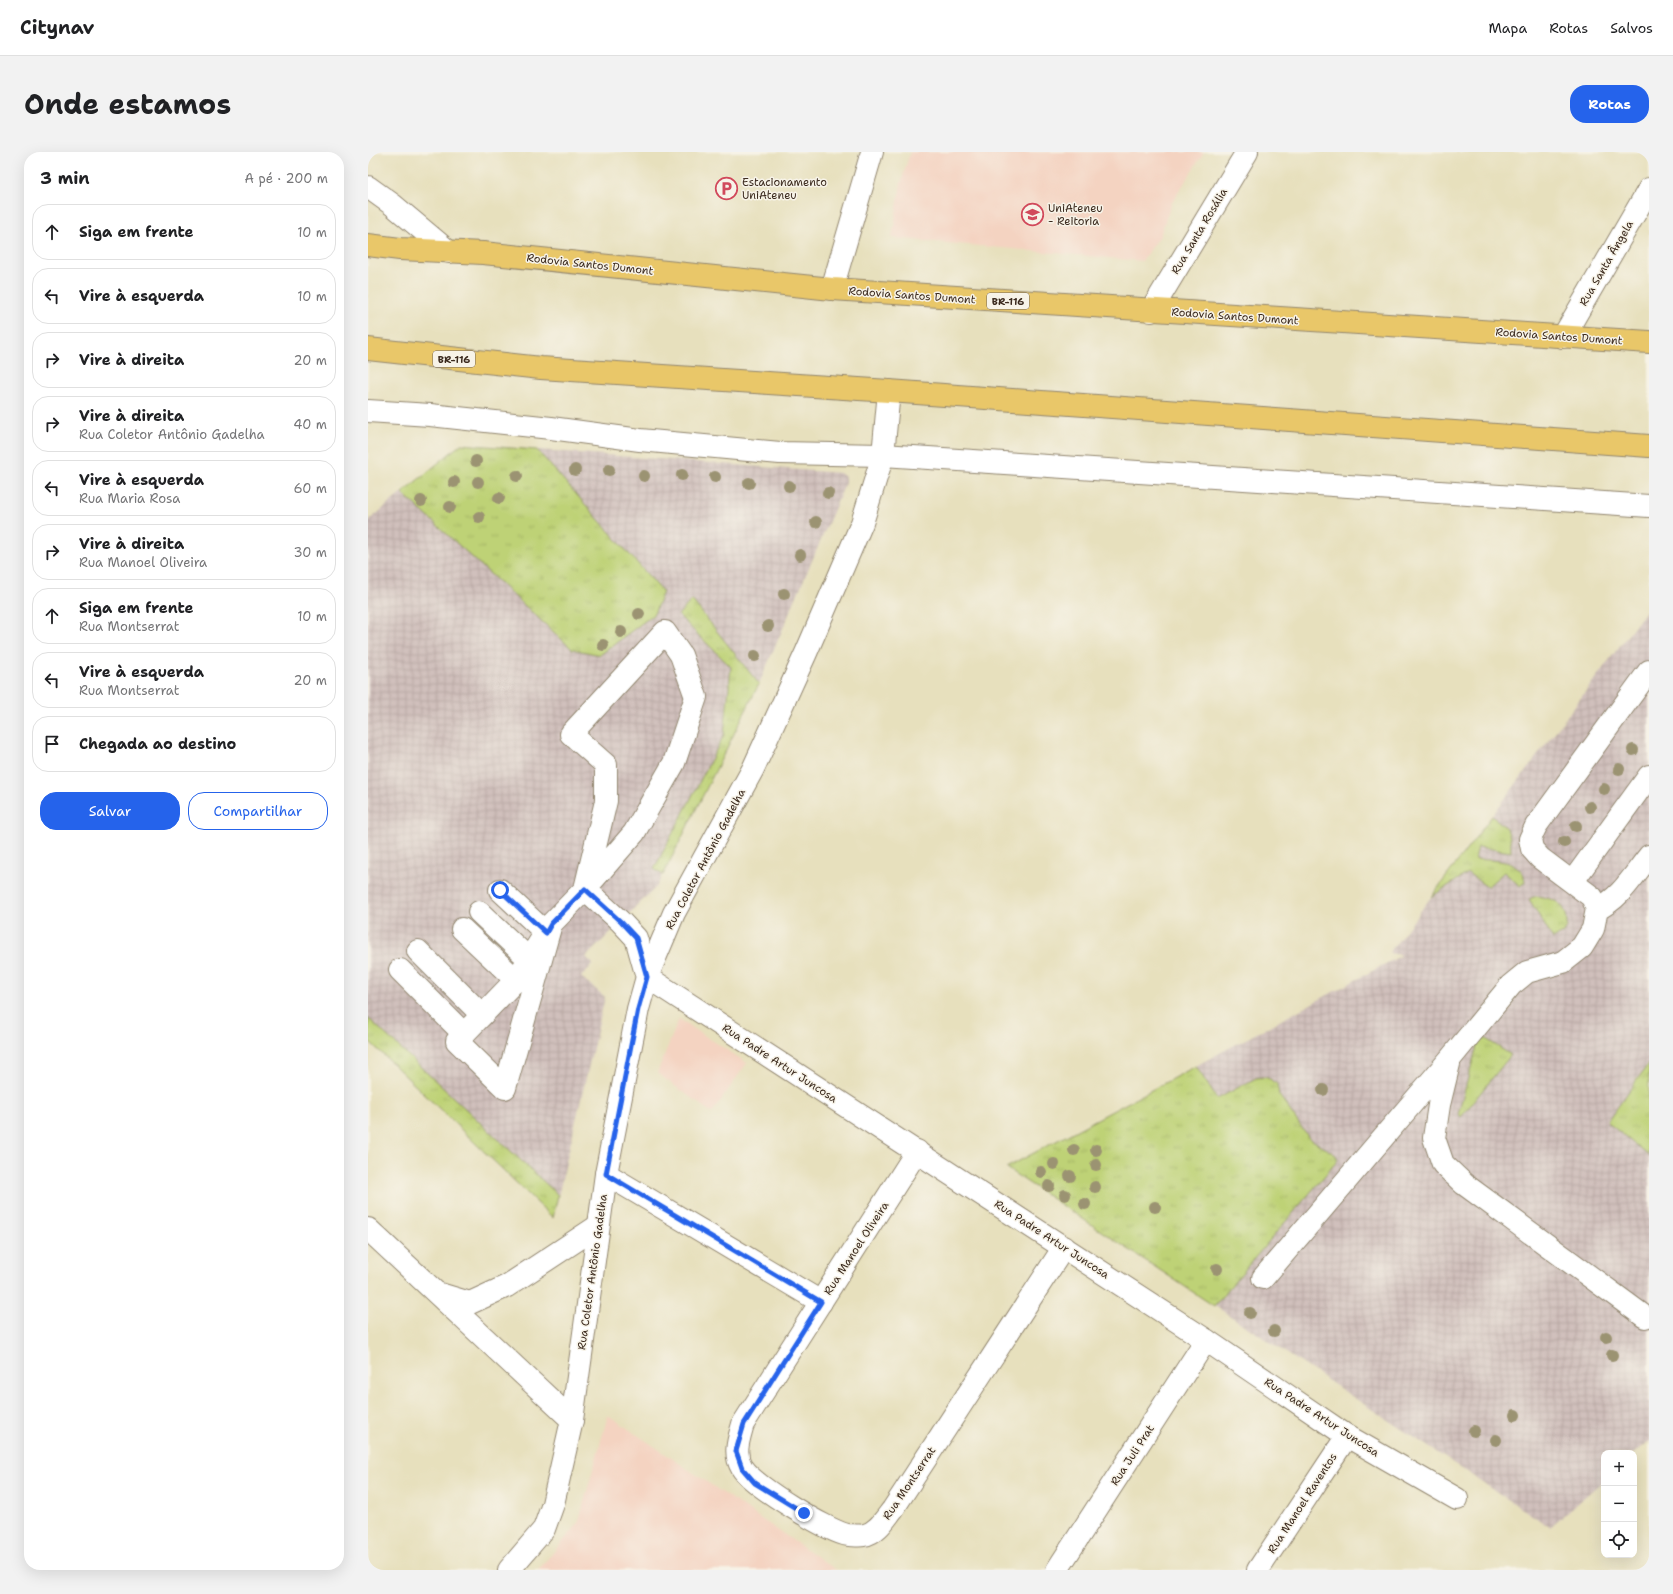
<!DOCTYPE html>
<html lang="pt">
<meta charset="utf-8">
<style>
:root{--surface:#fff;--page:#f2f2f2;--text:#202124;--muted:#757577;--line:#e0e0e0;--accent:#2563eb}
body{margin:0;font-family:"Shantell Sans",sans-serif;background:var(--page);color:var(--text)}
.controls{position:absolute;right:12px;bottom:12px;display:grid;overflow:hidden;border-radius:8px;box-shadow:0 4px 16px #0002}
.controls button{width:36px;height:36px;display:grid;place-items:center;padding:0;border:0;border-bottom:1px solid var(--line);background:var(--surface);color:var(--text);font:20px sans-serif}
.stop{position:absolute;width:12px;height:12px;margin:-9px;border:3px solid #2563eb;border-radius:50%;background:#fff}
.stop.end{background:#2563eb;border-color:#fff;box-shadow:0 1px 4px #0008}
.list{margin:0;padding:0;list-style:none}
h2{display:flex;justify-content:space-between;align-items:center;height:52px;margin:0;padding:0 16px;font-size:17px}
h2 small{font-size:13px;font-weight:400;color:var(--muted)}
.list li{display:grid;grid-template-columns:26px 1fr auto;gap:12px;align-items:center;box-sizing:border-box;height:56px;margin:0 8px 8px;padding:0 8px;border:1px solid var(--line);border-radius:16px}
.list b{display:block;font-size:15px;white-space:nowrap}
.list p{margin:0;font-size:13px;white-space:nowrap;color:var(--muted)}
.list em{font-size:13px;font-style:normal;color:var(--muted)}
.actions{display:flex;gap:8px;padding:12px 16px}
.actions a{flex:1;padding:9px 0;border:1px solid var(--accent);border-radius:16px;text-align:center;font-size:14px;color:var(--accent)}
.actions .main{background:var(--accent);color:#fff}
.icon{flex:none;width:22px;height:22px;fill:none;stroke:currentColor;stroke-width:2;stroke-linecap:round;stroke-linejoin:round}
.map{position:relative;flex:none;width:1281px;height:1418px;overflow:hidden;border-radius:16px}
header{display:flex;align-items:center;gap:24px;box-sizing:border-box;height:56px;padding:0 20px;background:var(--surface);border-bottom:1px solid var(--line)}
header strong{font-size:19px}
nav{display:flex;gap:22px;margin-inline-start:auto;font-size:14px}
.intro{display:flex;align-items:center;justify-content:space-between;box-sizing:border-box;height:96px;padding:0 24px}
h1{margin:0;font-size:28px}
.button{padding:10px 18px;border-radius:16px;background:var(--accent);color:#fff;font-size:14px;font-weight:700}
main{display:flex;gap:24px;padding:0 24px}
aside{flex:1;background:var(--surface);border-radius:16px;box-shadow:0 4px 16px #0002}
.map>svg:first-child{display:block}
.built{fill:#f4d3c1}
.industrial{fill:url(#industrial-grid)}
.grass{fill:url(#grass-tufts);stroke:#7c7e4a}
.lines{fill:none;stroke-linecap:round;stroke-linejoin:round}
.minor-casing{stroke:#91856e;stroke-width:24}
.highway-casing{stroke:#91856e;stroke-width:24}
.minor{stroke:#fff;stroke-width:22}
.highway{stroke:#e9c769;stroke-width:22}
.tree{fill:#9b9372}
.route{stroke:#2563eb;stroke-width:5}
.labels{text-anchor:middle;stroke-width:3;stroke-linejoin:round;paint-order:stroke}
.shield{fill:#f7f3e8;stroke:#73665b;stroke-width:1}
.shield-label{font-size:10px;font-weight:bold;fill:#3b2a1e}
.poi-label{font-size:11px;fill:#3b2a1e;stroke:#f7f3e8;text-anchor:start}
.street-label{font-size:11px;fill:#3b2a1e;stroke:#f7f3e8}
</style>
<header>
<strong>Citynav</strong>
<nav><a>Mapa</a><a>Rotas</a><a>Salvos</a></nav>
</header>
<div class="intro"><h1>Onde estamos</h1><a class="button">Rotas</a></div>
<main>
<aside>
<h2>3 min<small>A pé · 200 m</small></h2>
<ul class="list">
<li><svg class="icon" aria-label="ahead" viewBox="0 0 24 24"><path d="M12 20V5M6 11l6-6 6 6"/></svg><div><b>Siga em frente</b></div><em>10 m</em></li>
<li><svg class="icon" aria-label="left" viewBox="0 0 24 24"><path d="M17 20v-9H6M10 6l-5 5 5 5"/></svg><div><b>Vire à esquerda</b></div><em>10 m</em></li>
<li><svg class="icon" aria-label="right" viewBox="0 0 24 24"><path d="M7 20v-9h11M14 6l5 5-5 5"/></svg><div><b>Vire à direita</b></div><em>20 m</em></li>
<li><svg class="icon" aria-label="right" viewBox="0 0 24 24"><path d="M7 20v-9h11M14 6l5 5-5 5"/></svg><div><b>Vire à direita</b><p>Rua Coletor Antônio Gadelha</p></div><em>40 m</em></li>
<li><svg class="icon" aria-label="left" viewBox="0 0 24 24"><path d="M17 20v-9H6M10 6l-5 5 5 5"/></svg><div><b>Vire à esquerda</b><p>Rua Maria Rosa</p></div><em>60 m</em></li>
<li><svg class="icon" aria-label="right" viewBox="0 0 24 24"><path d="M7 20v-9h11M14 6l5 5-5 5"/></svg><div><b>Vire à direita</b><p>Rua Manoel Oliveira</p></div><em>30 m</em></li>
<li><svg class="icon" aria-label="ahead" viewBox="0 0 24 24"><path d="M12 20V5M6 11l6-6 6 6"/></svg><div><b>Siga em frente</b><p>Rua Montserrat</p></div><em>10 m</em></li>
<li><svg class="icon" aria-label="left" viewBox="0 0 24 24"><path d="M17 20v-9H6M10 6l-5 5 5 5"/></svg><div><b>Vire à esquerda</b><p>Rua Montserrat</p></div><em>20 m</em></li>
<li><svg class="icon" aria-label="arrive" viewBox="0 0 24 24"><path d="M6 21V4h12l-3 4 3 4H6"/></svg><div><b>Chegada ao destino</b></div></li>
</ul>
<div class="actions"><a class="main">Salvar</a><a>Compartilhar</a></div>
</aside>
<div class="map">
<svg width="1281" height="1418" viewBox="0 0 1281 1418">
<defs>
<pattern id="industrial-grid" width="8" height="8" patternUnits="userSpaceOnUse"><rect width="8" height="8" fill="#d0c0bc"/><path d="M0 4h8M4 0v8" fill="none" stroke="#b4a5a1"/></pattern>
<pattern id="grass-tufts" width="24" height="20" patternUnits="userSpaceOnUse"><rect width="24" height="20" fill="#bed276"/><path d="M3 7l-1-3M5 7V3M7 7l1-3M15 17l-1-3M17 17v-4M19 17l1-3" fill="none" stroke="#a4b466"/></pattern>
</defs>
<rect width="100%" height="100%" fill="#f7f3e8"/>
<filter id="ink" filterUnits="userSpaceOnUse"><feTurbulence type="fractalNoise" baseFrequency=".025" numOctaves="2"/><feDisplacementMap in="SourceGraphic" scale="8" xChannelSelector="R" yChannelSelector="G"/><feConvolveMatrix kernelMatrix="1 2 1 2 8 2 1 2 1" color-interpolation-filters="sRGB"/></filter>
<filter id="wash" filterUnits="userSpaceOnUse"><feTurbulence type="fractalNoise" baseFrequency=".012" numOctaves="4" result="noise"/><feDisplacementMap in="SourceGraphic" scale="16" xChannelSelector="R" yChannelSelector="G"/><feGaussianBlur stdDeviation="0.9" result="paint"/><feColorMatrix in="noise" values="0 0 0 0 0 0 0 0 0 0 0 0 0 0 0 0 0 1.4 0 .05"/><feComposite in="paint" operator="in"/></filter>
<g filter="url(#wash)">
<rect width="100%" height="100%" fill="#e7e0bd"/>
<!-- built -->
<g class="built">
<polygon points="542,0 836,0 803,52 792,84 774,109 524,86 533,31"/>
<polygon points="311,867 379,911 344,961 289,921"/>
<polygon points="240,1263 467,1417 469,1418 170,1418 210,1372"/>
</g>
<!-- industrial -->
<g class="industrial">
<polygon points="93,292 472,321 477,325 477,332 391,532 289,734 218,805 225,812 213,825 237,845 185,1066 0,888 0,369"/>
<polygon points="1281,455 1281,911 1267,929 1271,995 1281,1004 1281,1289 1266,1302 1236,1301 1236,1328 1182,1375 638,1016 1034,803 1021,801"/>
</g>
<!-- grass -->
<g class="grass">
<polygon points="93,292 169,298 295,440 286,462 232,503 204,497 34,341"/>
<polygon points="324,448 391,532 295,723 286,717 356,583 363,515 310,463"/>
<path d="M1124,664C1140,677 1143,678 1143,700L1110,695L1107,707C1124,709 1156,706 1157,730L1152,734L1136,720L1119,735L1100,721L1063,745Z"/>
<path d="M1168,744C1189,747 1200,752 1199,775L1195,781L1185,787L1161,747Z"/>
<polygon points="0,866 190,1043 185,1066 0,888"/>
<polygon points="1112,883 1143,903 1093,965 1090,962"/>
<polygon points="1281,911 1281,1004 1239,970"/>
<path d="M828,914L849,947L888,926C897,924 902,926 909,932L911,943L941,986L968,1003L970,1008L846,1154L638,1016Z"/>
</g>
</g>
<g filter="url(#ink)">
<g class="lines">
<defs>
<g id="minor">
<polyline points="0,35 25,53 81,100"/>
<polyline points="464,137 504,0"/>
<polyline points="783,159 879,0"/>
<polyline points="1195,185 1281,37"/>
<polyline points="0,259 62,263 183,276 272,288 412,301 515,303 1281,354"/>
<polygon points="297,480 313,503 328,545 306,611 266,681 217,737 238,649 238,613 203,582"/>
<polyline points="1205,729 1281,624"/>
<polyline points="132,738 178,781"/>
<path d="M1229,757C1252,747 1265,724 1281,704"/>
<polyline points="111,760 161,807"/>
<polyline points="183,772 137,936 89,889 148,828 183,772 217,737 253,770 268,786 279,825 838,1188 979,1284 1089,1347"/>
<polyline points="94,777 148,828"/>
<polyline points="50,799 114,863"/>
<polyline points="32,818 96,882"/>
<polyline points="1081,912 1071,953 1066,986 1075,1012 1096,1032 1277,1165"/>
<path d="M549,999L375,1272C371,1287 365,1301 374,1316C384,1333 461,1380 480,1383C485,1383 491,1384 496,1383C509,1381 517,1367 525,1357L696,1095"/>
<polyline points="238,1022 453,1150"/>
<polyline points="0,1077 204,1268"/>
<polyline points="895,1126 1082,907 1143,833 1159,820 1195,810 1214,795 1225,777 1229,757 1224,745 1172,706 1164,697 1162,687 1168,674 1281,519"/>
<polyline points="72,1142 102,1151 139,1134 230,1074"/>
<polyline points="141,1418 176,1377 185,1352 204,1268 238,1022 270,857 279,825 306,761 385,617 438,501 494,371 515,303 521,239"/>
<polyline points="689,1418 838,1188"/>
<polyline points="890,1418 979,1284"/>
</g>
<g id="highway">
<polyline points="0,93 32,97 115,101 464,137 1281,190"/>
<polyline points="0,197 173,216 521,239 1281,294"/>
</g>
</defs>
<!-- minor casing -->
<use href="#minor" class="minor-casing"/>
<!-- highway casing -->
<use href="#highway" class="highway-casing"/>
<!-- minor -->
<use href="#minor" class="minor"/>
<!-- highway -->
<use href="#highway" class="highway"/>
</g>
<!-- trees -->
<g class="tree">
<circle cx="108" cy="309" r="6"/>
<circle cx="207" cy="318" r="6"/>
<circle cx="241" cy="318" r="6"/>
<circle cx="314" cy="323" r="6"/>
<circle cx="149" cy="324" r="6"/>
<circle cx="276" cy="324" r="6"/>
<circle cx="347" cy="325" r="6"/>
<circle cx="86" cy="330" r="6"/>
<circle cx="110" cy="330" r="6"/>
<circle cx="381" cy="331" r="6"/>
<circle cx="421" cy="334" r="6"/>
<circle cx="460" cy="341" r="6"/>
<circle cx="131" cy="346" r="6"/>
<circle cx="53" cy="349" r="6"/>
<circle cx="82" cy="355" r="6"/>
<circle cx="111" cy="365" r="6"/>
<circle cx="448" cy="370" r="6"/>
<circle cx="432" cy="403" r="6"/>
<circle cx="416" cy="442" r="6"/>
<circle cx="271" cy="462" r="6"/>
<circle cx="400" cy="474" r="6"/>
<circle cx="253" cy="480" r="6"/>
<circle cx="235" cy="493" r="6"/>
<circle cx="387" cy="504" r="6"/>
<circle cx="1265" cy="598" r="6"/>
<circle cx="1251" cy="617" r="6"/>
<circle cx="1236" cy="637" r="6"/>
<circle cx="1222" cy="655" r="6"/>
<circle cx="1208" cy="674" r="6"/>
<circle cx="1196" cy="690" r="6"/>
<circle cx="955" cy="938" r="6"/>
<circle cx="706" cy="998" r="6"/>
<circle cx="728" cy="998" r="6"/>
<circle cx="686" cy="1012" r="6"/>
<circle cx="728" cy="1013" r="6"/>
<circle cx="673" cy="1020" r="6"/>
<circle cx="702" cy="1024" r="6"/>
<circle cx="681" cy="1034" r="6"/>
<circle cx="727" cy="1035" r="6"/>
<circle cx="697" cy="1043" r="6"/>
<circle cx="717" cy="1052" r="6"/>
<circle cx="787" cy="1055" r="6"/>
<circle cx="849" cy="1117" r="6"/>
<circle cx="882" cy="1161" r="6"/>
<circle cx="906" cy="1179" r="6"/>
<circle cx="1238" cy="1185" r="6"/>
<circle cx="1244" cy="1203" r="6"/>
<circle cx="1147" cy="1263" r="6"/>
<circle cx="1106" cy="1279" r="6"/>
<circle cx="1128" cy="1288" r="6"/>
</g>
</g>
<g class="lines" filter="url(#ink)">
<!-- route -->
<polyline class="route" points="132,738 178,781 183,772 217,737 253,770 268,786 279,825 270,857 238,1022 453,1150 376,1272 368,1299 374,1316 387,1331 436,1361"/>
</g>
<!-- icons -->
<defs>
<symbol id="parking-ring" viewBox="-11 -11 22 22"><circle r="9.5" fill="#f7f3e8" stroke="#d1495b" stroke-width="1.5"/><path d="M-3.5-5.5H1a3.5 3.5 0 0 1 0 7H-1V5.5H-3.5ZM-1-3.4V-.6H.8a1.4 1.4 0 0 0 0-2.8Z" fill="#d1495b"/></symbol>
<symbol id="university-ring" viewBox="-11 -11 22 22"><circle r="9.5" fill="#f7f3e8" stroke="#d1495b" stroke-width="1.5"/><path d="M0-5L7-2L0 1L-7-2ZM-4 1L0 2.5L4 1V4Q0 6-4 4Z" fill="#d1495b"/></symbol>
</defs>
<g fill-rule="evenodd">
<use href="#parking-ring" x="346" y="24" width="25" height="25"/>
<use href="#university-ring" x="652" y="50" width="25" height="25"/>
</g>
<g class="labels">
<!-- shield labels -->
<g class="shield">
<rect x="619" y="141" width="42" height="16" rx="3"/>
<rect x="65" y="199" width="42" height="16" rx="3"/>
</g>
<g class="shield-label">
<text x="640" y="153">BR-116</text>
<text x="86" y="211">BR-116</text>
</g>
<!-- poi labels -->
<g class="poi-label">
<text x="374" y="34">Estacionamento<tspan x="374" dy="13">UniAteneu</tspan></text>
<text x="680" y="60">UniAteneu<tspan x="680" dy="13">- Reitoria</tspan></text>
</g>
<!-- street labels -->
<g class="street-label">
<text transform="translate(831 79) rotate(-59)" y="4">Rua Santa Rosália</text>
<text transform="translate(1238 111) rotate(-60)" y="4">Rua Santa Ângela</text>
<text transform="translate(222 112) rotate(6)" y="4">Rodovia Santos Dumont</text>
<text transform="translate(544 143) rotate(4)" y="4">Rodovia Santos Dumont</text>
<text transform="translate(867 164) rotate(4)" y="4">Rodovia Santos Dumont</text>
<text transform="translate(1191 184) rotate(4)" y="4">Rodovia Santos Dumont</text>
<text transform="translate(337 707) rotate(-62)" y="4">Rua Coletor Antônio Gadelha</text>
<text transform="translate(412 911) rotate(33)" y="4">Rua Padre Artur Juncosa</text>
<text transform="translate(684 1087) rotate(33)" y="4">Rua Padre Artur Juncosa</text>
<text transform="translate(488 1096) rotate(-57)" y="4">Rua Manoel Oliveira</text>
<text transform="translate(224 1120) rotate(-82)" y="4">Rua Coletor Antônio Gadelha</text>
<text transform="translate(954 1265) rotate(33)" y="4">Rua Padre Artur Juncosa</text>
<text transform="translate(764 1303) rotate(-57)" y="4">Rua Juli Prat</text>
<text transform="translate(541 1331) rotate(-56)" y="4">Rua Montserrat</text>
<text transform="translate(934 1351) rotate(-57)" y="4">Rua Manoel Raventos</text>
</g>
</g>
</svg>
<div class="controls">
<button>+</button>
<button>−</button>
<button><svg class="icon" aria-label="locate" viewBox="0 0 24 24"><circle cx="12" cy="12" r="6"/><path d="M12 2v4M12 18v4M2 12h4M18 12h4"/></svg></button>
</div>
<div class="stop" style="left:132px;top:738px"></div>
<div class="stop end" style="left:436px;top:1361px"></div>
</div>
</main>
